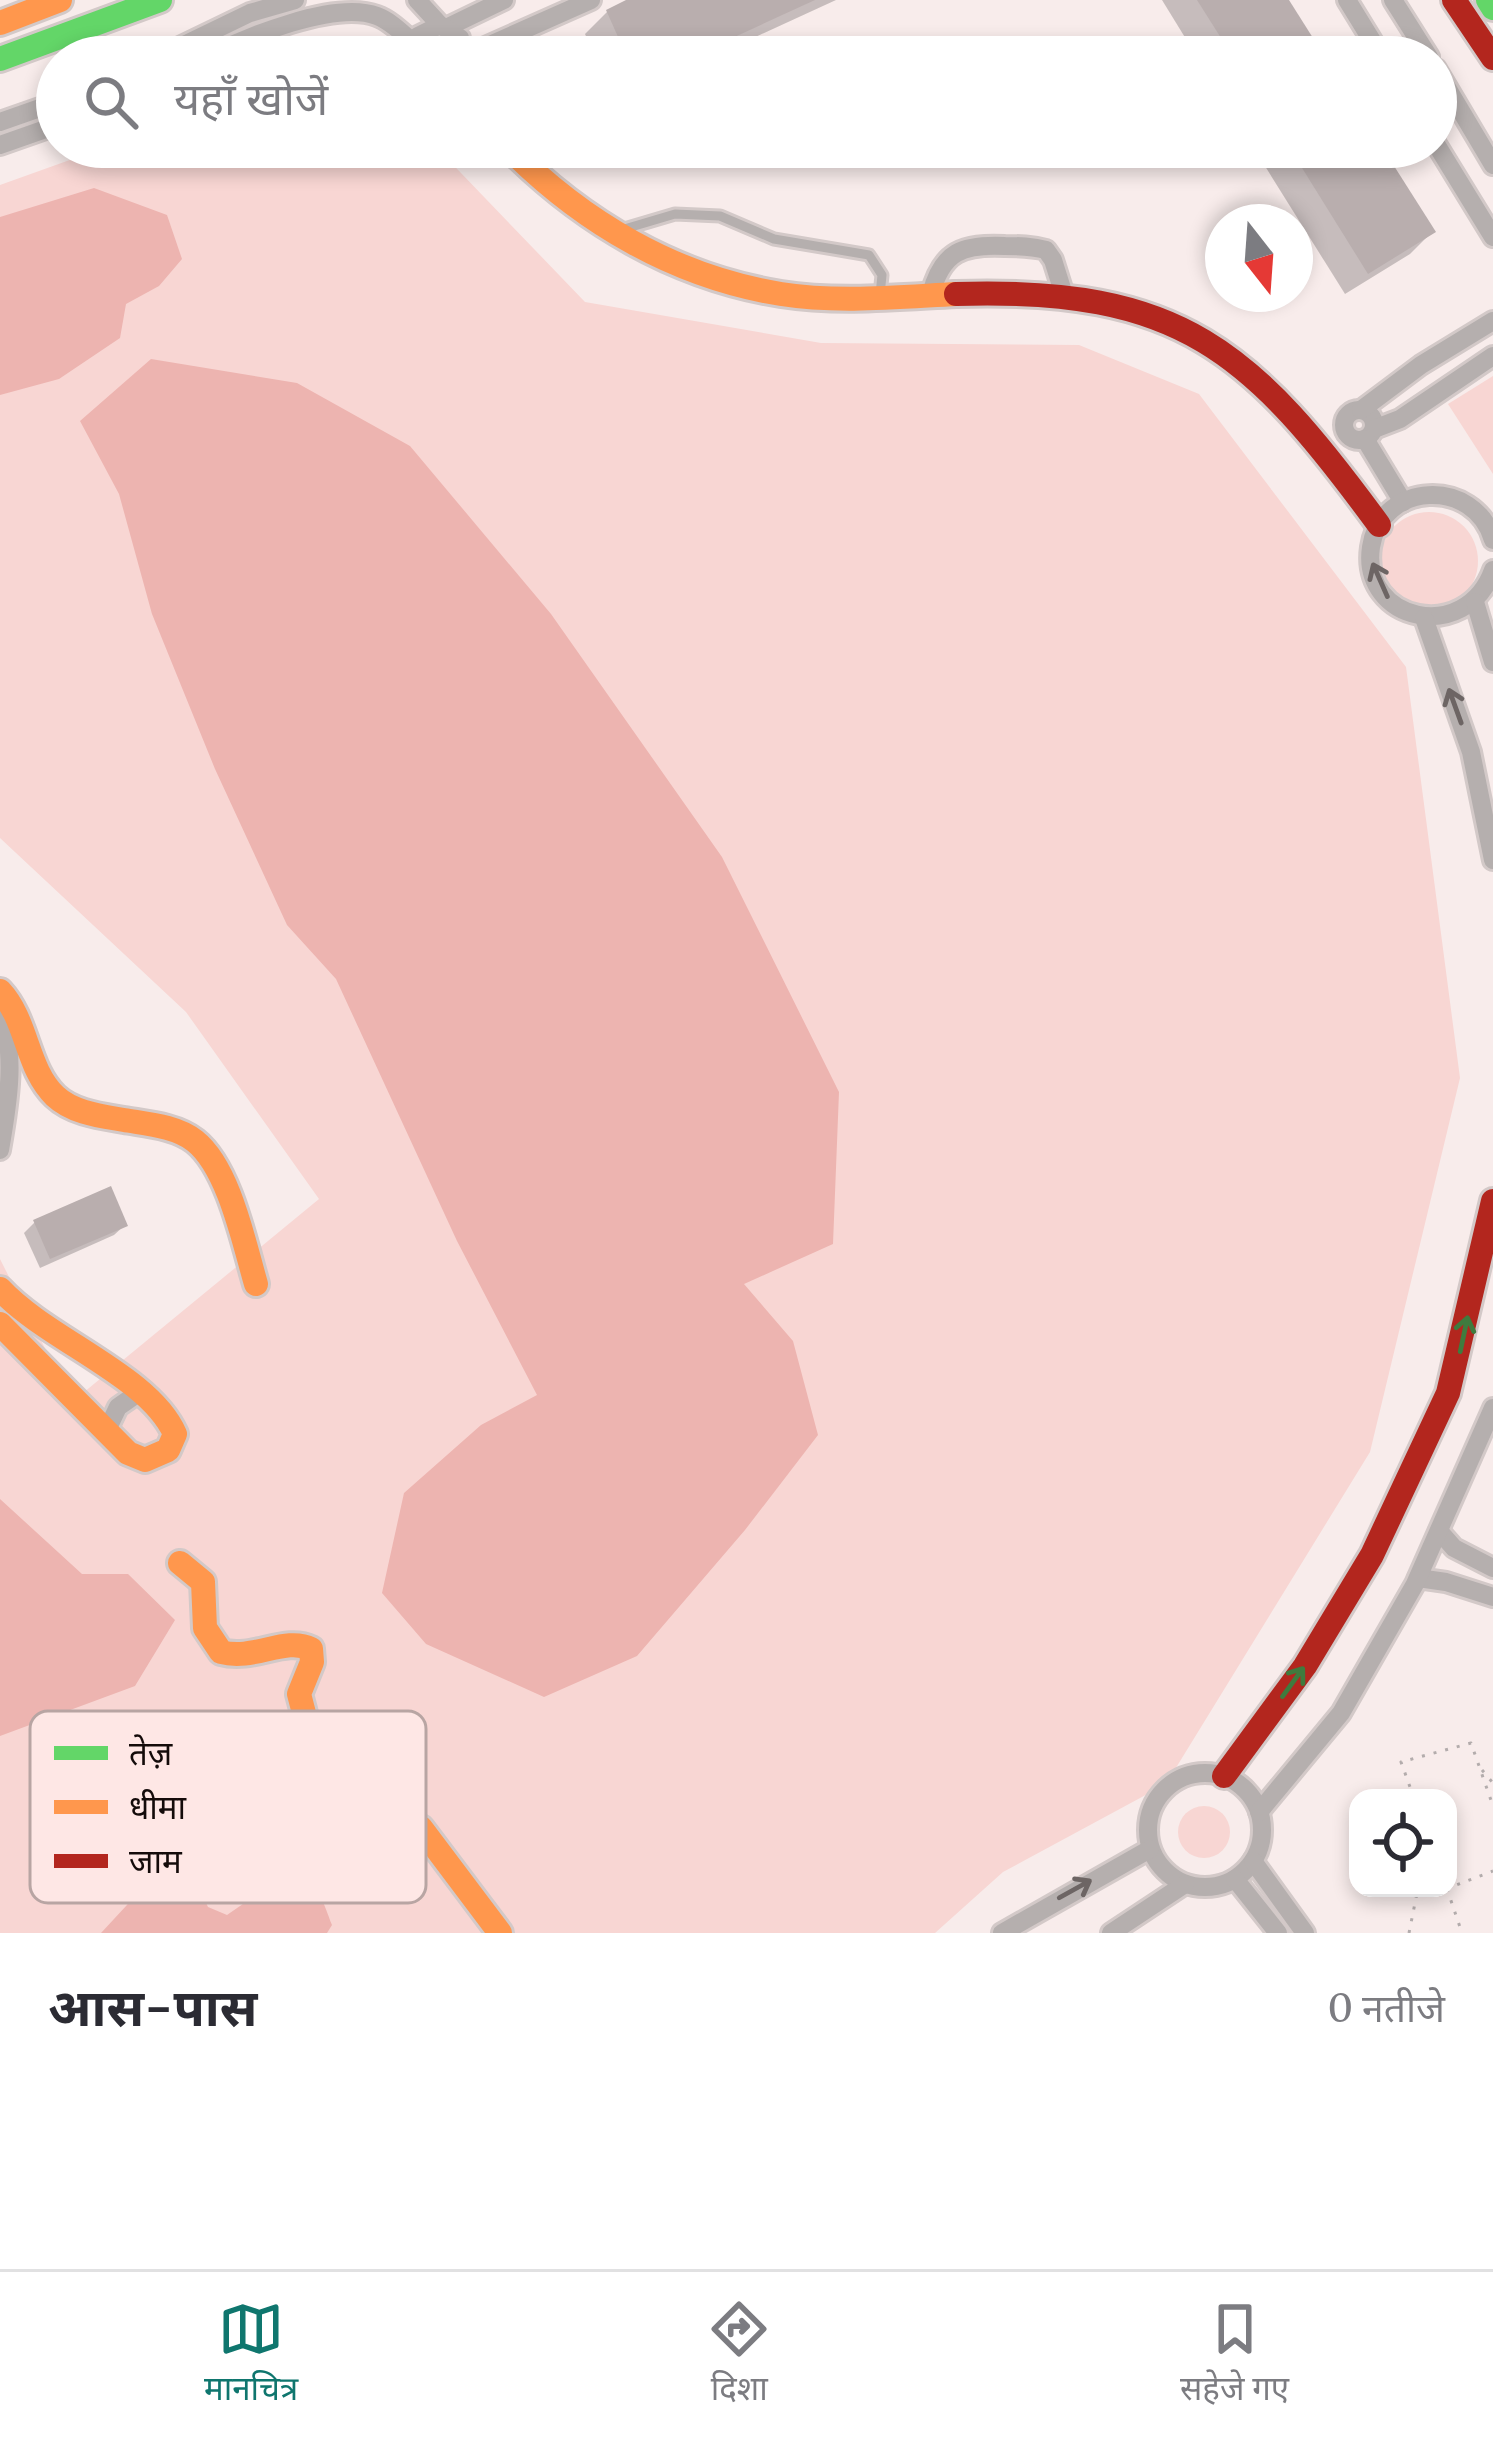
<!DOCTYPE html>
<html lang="hi">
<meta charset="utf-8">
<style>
:root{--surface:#fff;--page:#f2f2f3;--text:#2b2b33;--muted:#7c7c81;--line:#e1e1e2;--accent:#0f766e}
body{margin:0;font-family:Merriweather,"Noto Sans Devanagari",serif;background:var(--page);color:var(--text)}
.controls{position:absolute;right:36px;bottom:36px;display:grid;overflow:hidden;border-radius:24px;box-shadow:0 6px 18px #0003}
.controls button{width:108px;height:108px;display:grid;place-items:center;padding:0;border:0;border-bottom:3px solid var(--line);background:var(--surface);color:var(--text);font:60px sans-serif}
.compass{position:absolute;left:1205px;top:204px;width:108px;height:108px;border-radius:50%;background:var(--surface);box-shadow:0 6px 18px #0003;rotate:163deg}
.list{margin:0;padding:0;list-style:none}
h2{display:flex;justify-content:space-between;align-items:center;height:156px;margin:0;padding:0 48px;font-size:51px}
h2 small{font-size:39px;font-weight:400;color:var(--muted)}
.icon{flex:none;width:66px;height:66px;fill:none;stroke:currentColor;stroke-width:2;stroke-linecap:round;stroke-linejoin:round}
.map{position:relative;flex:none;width:1493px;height:1933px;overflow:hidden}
.search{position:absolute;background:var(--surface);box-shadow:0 6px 18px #0003;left:36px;right:36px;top:36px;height:132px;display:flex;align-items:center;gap:30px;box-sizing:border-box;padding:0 42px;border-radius:66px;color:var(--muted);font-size:45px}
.sheet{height:336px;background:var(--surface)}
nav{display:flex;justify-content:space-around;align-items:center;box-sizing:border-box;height:168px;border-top:3px solid var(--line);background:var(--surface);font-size:33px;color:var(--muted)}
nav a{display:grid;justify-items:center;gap:6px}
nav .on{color:var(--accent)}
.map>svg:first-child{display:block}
.green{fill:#f8d6d3}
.water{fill:#edb4b0}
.shadow{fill:#0003}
.building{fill:#b9aeae}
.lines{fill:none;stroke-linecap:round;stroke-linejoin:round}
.lane-casing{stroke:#d3c9c8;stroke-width:15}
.street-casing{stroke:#d3c9c8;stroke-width:24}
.fast-casing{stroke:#d3c9c8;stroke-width:30}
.slow-casing{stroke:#d3c9c8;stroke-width:30}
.jam-casing{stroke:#d3c9c8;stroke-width:30}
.path{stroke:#b3acac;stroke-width:3;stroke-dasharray:3 9;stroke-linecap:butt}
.lane{stroke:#b5afae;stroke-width:9}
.street{stroke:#b5afae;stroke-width:18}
.fast{stroke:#63d668;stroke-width:24}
.slow{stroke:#ff974d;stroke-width:24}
.jam{stroke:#b3261e;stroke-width:24}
.oneway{stroke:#6d6564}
.oneway2{stroke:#3f7b3e}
.key{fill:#fee7e5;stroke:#b8a5a3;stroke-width:3}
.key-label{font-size:33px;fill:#140b0a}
</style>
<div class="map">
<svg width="1493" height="1933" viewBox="0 0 1493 1933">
<rect width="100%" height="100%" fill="#f8eceb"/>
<!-- green -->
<g class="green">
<polygon points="106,147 436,147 585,302 821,343 1079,345 1199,394 1406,667 1460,1078 1370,1452 1166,1784 1003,1872 935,1933 0,1933 0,1259 72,1402 319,1199 186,1012 0,838 0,185"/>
<polygon points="1493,376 1493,474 1448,404"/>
<circle cx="1429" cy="561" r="49"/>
<circle cx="1204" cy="1832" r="26"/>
</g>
<!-- water -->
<g class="water">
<polygon points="94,188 167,215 182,259 159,286 126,304 120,338 59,379 0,395 0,217"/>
<polygon points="151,359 297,383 410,446 551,614 722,857 839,1092 833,1244 744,1284 793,1341 818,1435 745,1530 637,1656 544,1697 426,1644 382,1593 404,1493 481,1425 537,1395 457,1241 336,979 287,925 215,769 152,614 119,494 80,421"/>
<polygon points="0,1499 82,1574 128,1574 175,1620 135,1686 0,1736"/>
<path d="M165,1864L193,1876L208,1907L227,1915L253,1897L264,1872C312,1877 316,1880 332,1925L327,1933H101Z"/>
</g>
<!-- shadow -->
<g class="shadow">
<polygon points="634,0 836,0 712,57 595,57 585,34 607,12"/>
<polygon points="1162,0 1285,0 1322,57 1197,57"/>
<polygon points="1253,147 1379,147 1432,232 1410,254 1345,294"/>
<polygon points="35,1222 125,1225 114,1235 40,1268 24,1233"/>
</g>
<!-- building -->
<g class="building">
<polygon points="626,0 815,0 691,57 627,57 606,10"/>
<polygon points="1197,0 1289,0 1325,57 1233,57"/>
<polygon points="1289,147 1382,147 1436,232 1368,274"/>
<polygon points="111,1186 128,1226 50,1259 33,1220"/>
</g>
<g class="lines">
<defs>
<polyline id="lane" points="621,230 675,214 720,216 774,239 869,255 882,275 880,295"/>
<g id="street">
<polyline points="417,0 440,25"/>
<polyline points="1347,0 1382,57"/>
<polyline points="1393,0 1429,57"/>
<polyline points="448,27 504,0"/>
<polyline points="159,57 250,13 295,0"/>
<path d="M207,57C246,37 335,0 377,16C391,21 403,34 415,44"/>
<polyline points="415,57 418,36 440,25 460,38 462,57"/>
<polyline points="463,57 591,0"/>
<polyline points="1436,69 1493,165"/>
<polyline points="0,122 57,102"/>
<polyline points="1436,144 1493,237"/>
<polyline points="0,145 57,125"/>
<path d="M931,294C942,251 963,244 1005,246C1019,246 1032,246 1046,250L1053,260L1064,295"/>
<circle cx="1359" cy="425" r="15"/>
<polyline points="1361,410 1421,365 1493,321"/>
<polyline points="1374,429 1400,419 1493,356"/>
<polyline points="1365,439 1403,502"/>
<path d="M1493,540C1475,477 1381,481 1371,547C1360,622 1466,645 1493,570"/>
<polyline points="1475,602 1493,662"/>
<polyline points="1424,618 1471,752 1493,860"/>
<path d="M0,1003C16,1054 9,1099 0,1150"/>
<polyline points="106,1432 118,1407 141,1391"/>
<polyline points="1439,1531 1454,1548 1493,1568"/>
<polyline points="1418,1578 1446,1582 1493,1597"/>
<circle cx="1205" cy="1830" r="57"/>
<polyline points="1259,1812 1341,1713 1415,1584 1493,1408"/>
<polyline points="1253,1861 1305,1933"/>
<polyline points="1235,1879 1278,1933"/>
<polyline points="1002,1933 1150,1849"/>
<polyline points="1111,1933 1185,1884"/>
</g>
<g id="fast">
<polyline points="1488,0 1493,8"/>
<polyline points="0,59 160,0"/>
</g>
<g id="slow">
<polyline points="0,23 60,0"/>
<path d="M508,147C582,222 675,277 781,294C838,303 898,297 956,294"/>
<path d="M0,991C28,1021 26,1068 55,1096C73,1113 101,1116 124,1120C147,1124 176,1126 195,1141C229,1168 244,1243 256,1284"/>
<path d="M0,1289C47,1340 149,1375 175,1434L168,1450L145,1460L128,1453L0,1324"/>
<path d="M180,1563L203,1582L205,1628L221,1652C254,1661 285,1636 311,1649L312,1662L299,1694L320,1775L356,1799L421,1828L500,1933"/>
</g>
<g id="jam">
<polyline points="1454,0 1493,58"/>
<path d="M956,294C1181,287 1251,350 1379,525"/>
<polyline points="1224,1776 1305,1666 1372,1555 1448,1393 1493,1201"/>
</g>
</defs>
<!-- lane casing -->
<use href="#lane" class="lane-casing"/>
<!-- street casing -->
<use href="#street" class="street-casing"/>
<!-- fast casing -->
<use href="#fast" class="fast-casing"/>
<!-- slow casing -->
<use href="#slow" class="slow-casing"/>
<!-- jam casing -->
<use href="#jam" class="jam-casing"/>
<!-- path -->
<g class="path">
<polyline points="1482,1770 1493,1783"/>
<polyline points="1414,1798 1401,1762 1471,1743 1493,1806"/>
<polyline points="1446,1889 1493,1871"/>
<polyline points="1447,1889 1462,1933"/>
<polyline points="1409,1933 1418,1888"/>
</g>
<!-- lane -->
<use href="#lane" class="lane"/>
<!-- street -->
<use href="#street" class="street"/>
<!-- fast -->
<use href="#fast" class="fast"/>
<!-- slow -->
<use href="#slow" class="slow"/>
<!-- jam -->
<use href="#jam" class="jam"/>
</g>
<!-- one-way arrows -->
<defs><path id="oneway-shaft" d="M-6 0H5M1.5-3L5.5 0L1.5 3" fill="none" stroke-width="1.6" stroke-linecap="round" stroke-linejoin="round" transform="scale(3)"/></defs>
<g class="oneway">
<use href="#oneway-shaft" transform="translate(1380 580) rotate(-114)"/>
<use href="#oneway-shaft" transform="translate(1455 706) rotate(-110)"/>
<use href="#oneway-shaft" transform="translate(1075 1889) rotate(-29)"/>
</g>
<g class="oneway2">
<use href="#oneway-shaft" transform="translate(1464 1334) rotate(-78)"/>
<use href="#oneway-shaft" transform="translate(1293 1682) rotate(-54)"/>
</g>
<!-- legend -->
<rect x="30" y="1711" width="396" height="192" rx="18" class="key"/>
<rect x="54" y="1746" width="54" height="14" fill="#63d668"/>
<rect x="54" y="1800" width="54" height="14" fill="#ff974d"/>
<rect x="54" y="1854" width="54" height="14" fill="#b3261e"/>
<g class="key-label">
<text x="129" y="1765">तेज़</text>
<text x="129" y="1819">धीमा</text>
<text x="129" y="1873">जाम</text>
</g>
</svg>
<div class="controls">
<button><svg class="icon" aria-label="locate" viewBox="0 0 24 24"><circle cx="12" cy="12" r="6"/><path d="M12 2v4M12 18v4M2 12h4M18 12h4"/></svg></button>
</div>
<svg class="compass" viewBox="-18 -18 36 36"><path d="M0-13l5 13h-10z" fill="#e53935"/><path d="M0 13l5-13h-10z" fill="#7c7c81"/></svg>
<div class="search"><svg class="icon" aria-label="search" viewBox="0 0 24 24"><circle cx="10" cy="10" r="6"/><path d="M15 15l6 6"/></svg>यहाँ खोजें</div>
</div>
<section class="sheet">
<h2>आस-पास<small>0 नतीजे</small></h2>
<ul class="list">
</ul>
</section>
<nav>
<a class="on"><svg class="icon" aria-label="map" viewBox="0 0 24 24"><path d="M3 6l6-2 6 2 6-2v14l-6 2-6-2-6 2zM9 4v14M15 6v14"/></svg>मानचित्र</a>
<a><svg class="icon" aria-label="directions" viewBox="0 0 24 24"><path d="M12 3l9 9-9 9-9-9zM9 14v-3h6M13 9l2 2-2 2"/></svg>दिशा</a>
<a><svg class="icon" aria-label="saved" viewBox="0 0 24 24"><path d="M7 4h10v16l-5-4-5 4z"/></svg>सहेजे गए</a>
</nav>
